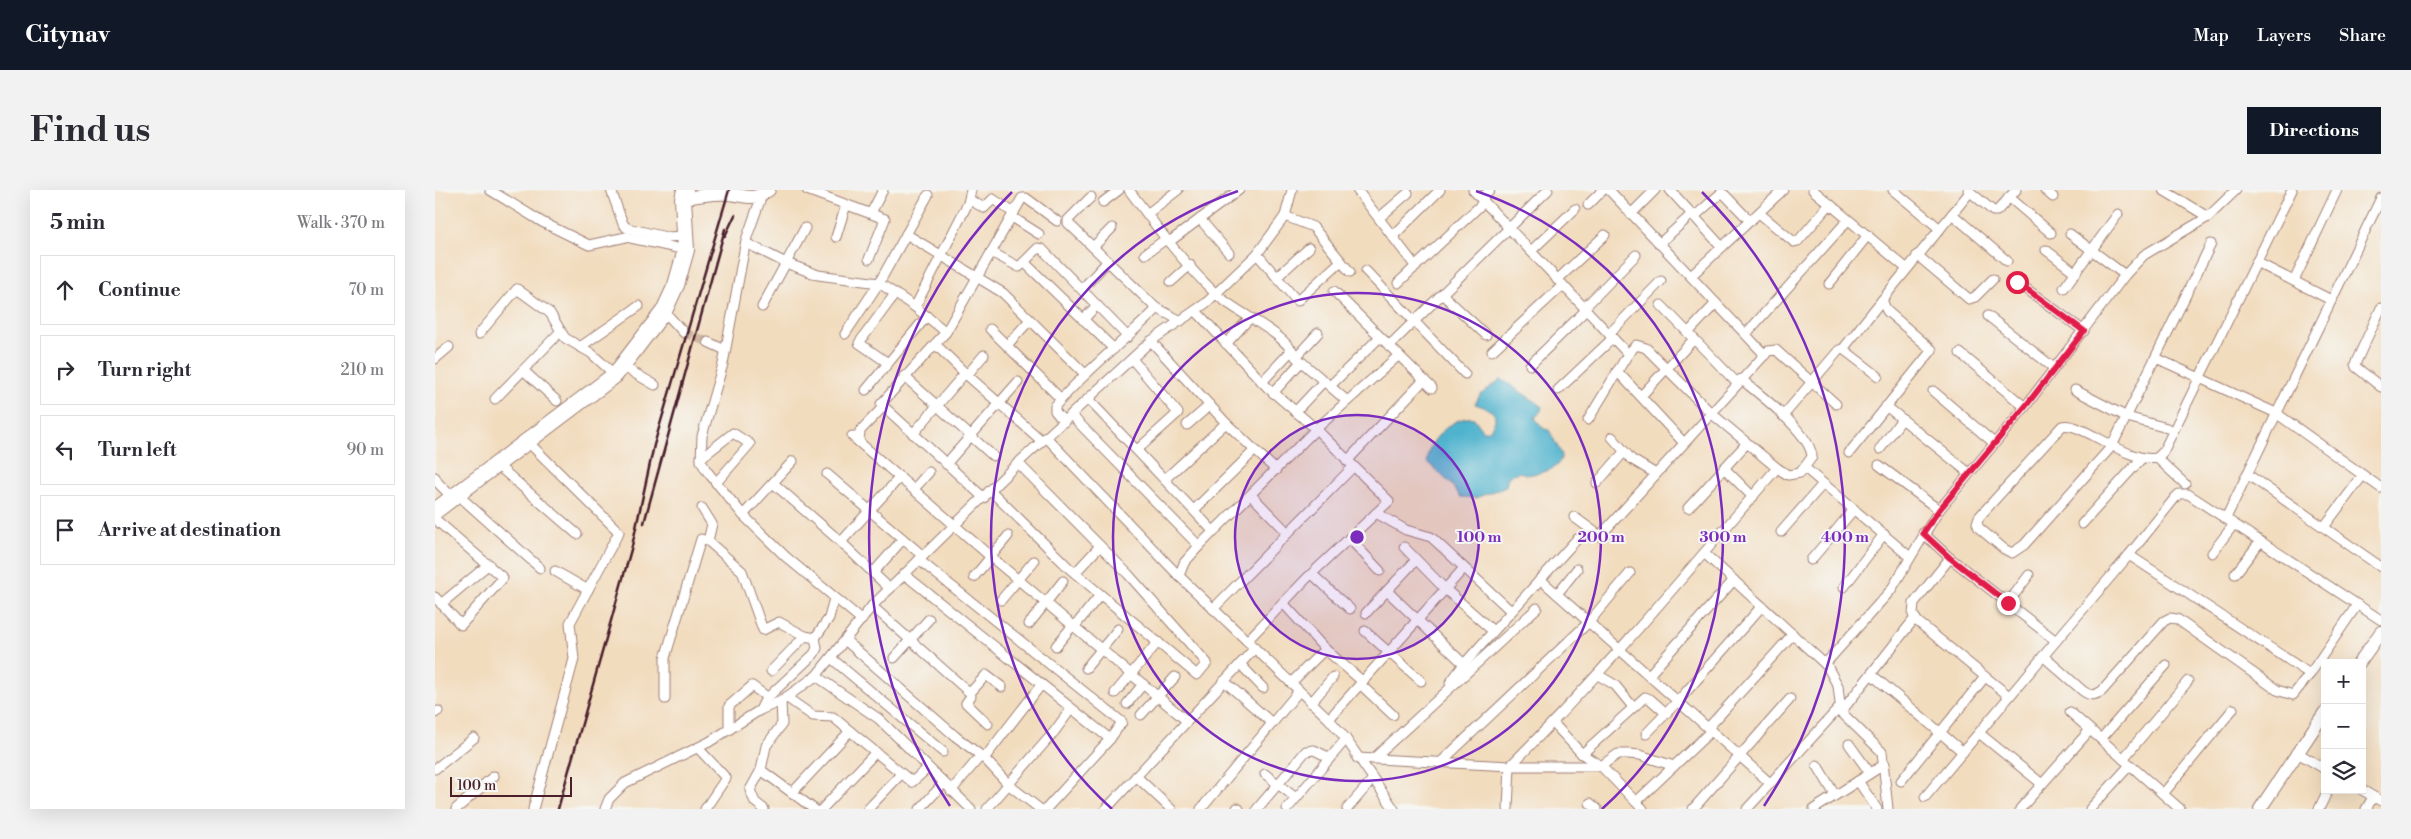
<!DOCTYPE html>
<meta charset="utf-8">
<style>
:root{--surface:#fff;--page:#f2f2f3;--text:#2b2b33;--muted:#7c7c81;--line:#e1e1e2;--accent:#111827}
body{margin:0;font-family:"Libre Bodoni",serif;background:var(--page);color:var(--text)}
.controls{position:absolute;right:15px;bottom:15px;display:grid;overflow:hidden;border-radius:0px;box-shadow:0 5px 20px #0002}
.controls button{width:45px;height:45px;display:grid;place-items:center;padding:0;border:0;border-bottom:1px solid var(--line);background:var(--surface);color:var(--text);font:25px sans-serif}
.scale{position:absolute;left:15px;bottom:12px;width:122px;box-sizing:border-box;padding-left:5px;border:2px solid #4a1f2b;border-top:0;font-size:14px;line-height:18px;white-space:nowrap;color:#4a1f2b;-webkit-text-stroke:4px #f6f6f2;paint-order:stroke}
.stop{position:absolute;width:15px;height:15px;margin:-11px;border:4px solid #e11d48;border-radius:50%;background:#fff}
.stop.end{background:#e11d48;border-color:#fff;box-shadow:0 1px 5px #0008}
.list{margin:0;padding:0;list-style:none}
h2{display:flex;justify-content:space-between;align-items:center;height:65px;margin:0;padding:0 20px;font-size:21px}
h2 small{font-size:16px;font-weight:400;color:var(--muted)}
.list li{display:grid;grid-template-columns:32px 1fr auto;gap:15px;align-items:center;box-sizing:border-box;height:70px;margin:0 10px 10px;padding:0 10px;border:1px solid var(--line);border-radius:0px}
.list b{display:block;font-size:19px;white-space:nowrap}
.list em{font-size:16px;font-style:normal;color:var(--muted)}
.icon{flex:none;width:28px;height:28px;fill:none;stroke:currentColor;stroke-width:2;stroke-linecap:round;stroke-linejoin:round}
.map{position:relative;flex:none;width:1946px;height:619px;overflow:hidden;border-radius:0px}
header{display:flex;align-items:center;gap:30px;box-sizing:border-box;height:70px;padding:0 25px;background:var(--accent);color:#fff}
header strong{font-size:24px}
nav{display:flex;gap:28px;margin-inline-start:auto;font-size:18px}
.intro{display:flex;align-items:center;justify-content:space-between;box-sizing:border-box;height:120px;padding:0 30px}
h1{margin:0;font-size:35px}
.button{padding:12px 22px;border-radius:0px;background:var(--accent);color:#fff;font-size:18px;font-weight:700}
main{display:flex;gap:30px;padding:0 30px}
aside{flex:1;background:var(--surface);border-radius:0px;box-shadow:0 5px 20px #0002}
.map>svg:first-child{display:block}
.water{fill:#4fb3ce;stroke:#4c697c}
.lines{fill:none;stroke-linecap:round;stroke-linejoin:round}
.street-tunnel{stroke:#d0b6a1;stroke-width:9;stroke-dasharray:9 4.5;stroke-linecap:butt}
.street-casing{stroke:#9e7e74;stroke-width:11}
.secondary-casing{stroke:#9e7e74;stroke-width:14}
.highway-casing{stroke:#9e7e74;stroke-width:18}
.street{stroke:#fff;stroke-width:9}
.secondary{stroke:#fff;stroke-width:12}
.highway{stroke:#fff;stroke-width:16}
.rail{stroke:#4a1f2b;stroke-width:2.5}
.route{stroke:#e11d48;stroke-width:6}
.ring{fill:none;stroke:#7b2cbf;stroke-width:2.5}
.centre{fill:#7b2cbf;stroke:#f6f6f2;stroke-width:2.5}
.ring-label{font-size:15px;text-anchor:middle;font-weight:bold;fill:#7b2cbf;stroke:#f6f6f2;stroke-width:4;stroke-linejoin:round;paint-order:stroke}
</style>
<header>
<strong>Citynav</strong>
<nav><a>Map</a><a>Layers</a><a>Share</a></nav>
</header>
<div class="intro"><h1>Find us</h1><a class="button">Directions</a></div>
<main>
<aside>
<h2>5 min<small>Walk · 370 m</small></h2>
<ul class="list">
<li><svg class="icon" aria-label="ahead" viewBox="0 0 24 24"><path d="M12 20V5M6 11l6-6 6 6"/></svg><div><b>Continue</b></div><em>70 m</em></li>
<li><svg class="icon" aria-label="right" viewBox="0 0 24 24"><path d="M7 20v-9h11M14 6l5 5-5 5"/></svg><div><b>Turn right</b></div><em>210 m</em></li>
<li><svg class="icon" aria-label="left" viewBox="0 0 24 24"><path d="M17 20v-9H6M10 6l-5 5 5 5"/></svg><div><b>Turn left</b></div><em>90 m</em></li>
<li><svg class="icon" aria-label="arrive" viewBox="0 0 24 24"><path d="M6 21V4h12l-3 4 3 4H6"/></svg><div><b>Arrive at destination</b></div></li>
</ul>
</aside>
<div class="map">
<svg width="1946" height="619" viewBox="0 0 1946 619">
<rect width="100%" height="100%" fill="#f6f6f2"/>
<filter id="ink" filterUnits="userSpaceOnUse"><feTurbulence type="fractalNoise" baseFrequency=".02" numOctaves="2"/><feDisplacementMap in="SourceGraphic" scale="10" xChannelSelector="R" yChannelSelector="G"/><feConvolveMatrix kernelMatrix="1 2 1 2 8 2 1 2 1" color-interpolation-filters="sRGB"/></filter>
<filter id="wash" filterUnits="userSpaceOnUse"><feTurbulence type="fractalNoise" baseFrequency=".0096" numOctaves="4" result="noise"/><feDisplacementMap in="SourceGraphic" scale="20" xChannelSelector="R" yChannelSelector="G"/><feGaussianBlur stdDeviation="1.12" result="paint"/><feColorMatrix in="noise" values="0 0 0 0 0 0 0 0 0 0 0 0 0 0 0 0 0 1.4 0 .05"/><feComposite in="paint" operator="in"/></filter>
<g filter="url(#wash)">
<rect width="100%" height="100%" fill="#f2dcbe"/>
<!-- water -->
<path class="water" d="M1066,189L1107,216L1106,221L1100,228L1109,239L1114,240L1127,265C1123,282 1107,282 1092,285C1085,280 1080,283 1073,287L1071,296L1041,308L1025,307L1016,294L992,272C990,252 1020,224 1039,228L1048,241H1053C1069,224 1055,219 1040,214L1045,205Z"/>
</g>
<g filter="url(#ink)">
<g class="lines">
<!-- street-tunnel -->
<polyline class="street-tunnel" points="249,143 273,152"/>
<defs>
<g id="street">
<polyline points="55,0 107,32 154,55 191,47 251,60"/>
<polyline points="176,0 188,34 192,38 231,47 250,46"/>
<polyline points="372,0 450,29 434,69"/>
<path d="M694,0C721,36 748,73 781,104C804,125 847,140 861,167L912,211"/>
<polyline points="922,0 981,77"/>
<polyline points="1038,0 1193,164"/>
<polyline points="1174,0 1330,165"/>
<polyline points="1235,0 1287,57"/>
<polyline points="1378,0 1471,78"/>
<polyline points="1458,0 1505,39"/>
<polyline points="1533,0 1558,21 1562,21 1581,0"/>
<polyline points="1610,0 1618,7"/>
<polyline points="1728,0 1773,27"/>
<polyline points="327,5 311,50 288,174 267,246 266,271 271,280 308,325 351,367 427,430"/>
<polyline points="656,7 633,30 633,33 720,117 746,131"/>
<polyline points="1574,7 1616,43"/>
<polyline points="1046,9 1055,0"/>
<polyline points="535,10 549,18 558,9 579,23"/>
<polyline points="668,12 684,0"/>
<polyline points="1153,15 1168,0"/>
<polyline points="436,23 448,0"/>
<polyline points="1324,23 1359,52 1363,51 1395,14"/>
<polyline points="712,24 743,0"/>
<polyline points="1196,24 1220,0"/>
<polyline points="1517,24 1572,71"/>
<polyline points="850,26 878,37 915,82"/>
<polyline points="577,27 604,44"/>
<polyline points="1259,27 1286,3 1290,5 1315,31"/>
<polyline points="944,28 973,3"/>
<polyline points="765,29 794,63"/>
<polyline points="471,44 568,103 649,183"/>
<polyline points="1635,44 1690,85"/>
<polyline points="958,46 1005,0"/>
<polyline points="401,47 411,15"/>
<polyline points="734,52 804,0"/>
<polyline points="311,53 351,73 383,85 444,93 480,117 511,142"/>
<polyline points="1224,54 1257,24"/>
<path d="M1776,54L1677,256L1589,355L1577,363L1569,359L1544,338L1542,333L1544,327L1627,236C1645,230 1693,274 1722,268L1728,262L1857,0"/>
<polyline points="658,57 677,38"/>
<polyline points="1611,60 1641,83"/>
<polyline points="1096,61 1140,19"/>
<polyline points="556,62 584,77 603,58 607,59 693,147"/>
<polyline points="710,64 731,49"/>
<polyline points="822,64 862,111 906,71"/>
<polyline points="1482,65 1534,109 1540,107 1558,89"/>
<polyline points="589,72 679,159"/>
<polyline points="1821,72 1896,110"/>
<polyline points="931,81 1030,184"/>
<polyline points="1256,86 1348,0"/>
<polyline points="842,87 874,58"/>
<polyline points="1122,90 1170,45"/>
<polyline points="1859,91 1902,0"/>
<polyline points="736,92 755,75"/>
<polyline points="1582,92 1649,141"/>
<polyline points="963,93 1049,12"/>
<polyline points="1394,94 1433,45"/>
<polyline points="1629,98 1683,24"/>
<polyline points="647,99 673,71"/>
<polyline points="899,101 997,198"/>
<polyline points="1008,105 1051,145"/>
<polyline points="1226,115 1302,193"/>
<polyline points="327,117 370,38"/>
<polyline points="480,117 533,13 536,0"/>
<polyline points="1149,118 1201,65"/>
<polyline points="1946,118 1920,174 1921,177 1946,197"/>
<polyline points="229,121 249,143"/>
<polyline points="761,121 832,197 881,239 954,311 871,389 812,451"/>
<polyline points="1553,126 1619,178"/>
<polyline points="648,130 662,115"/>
<polyline points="555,139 626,209"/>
<polyline points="1253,143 1281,113"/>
<polyline points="44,144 82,99 115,123 130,148 156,163 180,185"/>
<polyline points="410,144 444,93 493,5"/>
<polyline points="1174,144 1226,91"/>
<polyline points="1311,144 1413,30"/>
<polyline points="716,151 791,233 841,280"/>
<polyline points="273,152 290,160"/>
<polyline points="500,154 532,185 607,251"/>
<polyline points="791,154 814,129"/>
<polyline points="572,155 595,130"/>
<polyline points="954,156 1113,0"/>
<polyline points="145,157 204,116"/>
<polyline points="1408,159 1447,110"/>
<polyline points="1057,161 1128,95"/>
<polyline points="1525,163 1590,217"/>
<polyline points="861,167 883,143"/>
<polyline points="1721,168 1841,223 1946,298"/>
<polyline points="0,169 14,157"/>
<polyline points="697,169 743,223 702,260"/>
<polyline points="453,173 424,153 460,104"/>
<polyline points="1095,175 1151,120"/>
<polyline points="187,176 220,195"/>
<polyline points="88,180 122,211"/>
<polyline points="1182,181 1249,253"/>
<polyline points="532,185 549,165"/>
<polyline points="469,186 558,266"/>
<polyline points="827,192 857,160"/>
<polyline points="895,196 945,147"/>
<polyline points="431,200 492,126"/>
<polyline points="1123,200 1178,148"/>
<polyline points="1640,200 1692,227 1732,238"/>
<polyline points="1498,201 1559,253"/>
<polyline points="838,203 866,172"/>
<polyline points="1206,206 1259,149"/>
<polyline points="60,209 125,142"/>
<polyline points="654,210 779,342"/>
<polyline points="1451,216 1534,283"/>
<polyline points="860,222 889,191"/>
<polyline points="636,225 764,356"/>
<polyline points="1348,226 1404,160 1408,159 1443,186"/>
<path d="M1153,230L1193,164L1201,155L1211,158L1276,223L1342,278L1353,285L1365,283L1377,267C1376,243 1325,205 1306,189"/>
<path d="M629,232L620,221V216C651,180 688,152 722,119"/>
<polyline points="752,235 775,215"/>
<polyline points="478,244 530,183"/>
<polyline points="417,246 556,367 752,531"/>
<polyline points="611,247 744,386 894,529 911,549 959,619"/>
<polyline points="1177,247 1196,269 1221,284"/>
<polyline points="92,251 184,342 135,433 139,469 98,619"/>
<polyline points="424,252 425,241 448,217"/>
<polyline points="1445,259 1467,229"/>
<polyline points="1414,263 1497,160 1452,121 1447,110 1535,2"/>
<polyline points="266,268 298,243 315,254 281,293"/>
<polyline points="1722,268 1750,294"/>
<polyline points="912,271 989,190"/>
<polyline points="61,274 142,344"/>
<polyline points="511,274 583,192"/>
<polyline points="1444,275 1504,320"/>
<polyline points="1289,278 1318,307"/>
<polyline points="1370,278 1475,367"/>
<polyline points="392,284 488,366"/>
<polyline points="1812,284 1946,377"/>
<polyline points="0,287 3,293 17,307"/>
<polyline points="730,289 791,233"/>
<polyline points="338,293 406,352 455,399"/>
<polyline points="1162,293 1189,262"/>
<polyline points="479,299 494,282"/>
<polyline points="555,300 635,379 762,485 772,473 693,384 583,273"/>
<polyline points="22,304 105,378"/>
<polyline points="816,305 853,343"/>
<polyline points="549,308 446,214 511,142 587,8 591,8 622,31"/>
<polyline points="267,318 277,334 273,351"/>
<polyline points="1253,318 1312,253"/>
<polyline points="759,320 820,260"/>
<polyline points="941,323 971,340 996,347 1076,421"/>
<polyline points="308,325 358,271"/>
<polyline points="1139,327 1165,346 1333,161 1341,160 1401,214"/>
<polyline points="1791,328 1946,8"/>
<polyline points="0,329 68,388 26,435 0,407"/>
<polyline points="1647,334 1707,268"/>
<polyline points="1889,337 1928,285"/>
<polyline points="1346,342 1388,294"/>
<polyline points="1488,343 1515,368 1621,451 1694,365 1740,308 1744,304 1753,304 1946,430"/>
<polyline points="914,348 945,381"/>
<polyline points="406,352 465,287"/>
<polyline points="969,357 1010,399 1058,441"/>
<polyline points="1269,363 1392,476 1403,496 1406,522 1447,562 1453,619"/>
<polyline points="1777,363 1799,334"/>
<polyline points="1694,365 1875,484"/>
<polyline points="1515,368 1479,413 1478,425 1483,432 1574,506"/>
<polyline points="484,370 687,532 675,549 611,619"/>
<polyline points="1376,370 1419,319"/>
<polyline points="120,381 153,400"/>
<polyline points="438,383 468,349"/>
<polyline points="640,383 665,356"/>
<polyline points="469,384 675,549"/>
<polyline points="877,384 915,419"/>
<polyline points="1800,384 1825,352"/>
<polyline points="744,386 749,373 764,356 881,239 963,166"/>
<polyline points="539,387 573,346"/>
<polyline points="1105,389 1335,593"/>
<polyline points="1409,397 1449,344"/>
<polyline points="952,401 1029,474"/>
<polyline points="1122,404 1142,379"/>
<polyline points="566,410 599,371"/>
<polyline points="1573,413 1594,385"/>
<polyline points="6,414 54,374"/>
<polyline points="849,414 890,459 927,491"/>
<polyline points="437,416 535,503 536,506 531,513 553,534"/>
<polyline points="778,419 918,277"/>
<polyline points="931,423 981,370"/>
<polyline points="594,434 628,391"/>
<polyline points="640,436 665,405"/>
<polyline points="930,441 986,491"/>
<polyline points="410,450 520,546 549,568 574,595 605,619"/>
<polyline points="621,456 638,435"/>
<path d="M1608,466L1648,501C1655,506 1659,506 1667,501L1729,431L1735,428L1742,429L1842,500L1858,505L1875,484L1922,415"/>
<polyline points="396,468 508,562"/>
<polyline points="459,468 494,429"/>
<polyline points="805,474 828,498"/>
<polyline points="1390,474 1456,400 1504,320 1590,217 1690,85 1709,65 1773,27 1801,0"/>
<polyline points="651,478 683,439"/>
<polyline points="336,481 370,446"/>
<polyline points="1436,484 1528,562"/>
<polyline points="1163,485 1180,495 1198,517"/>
<polyline points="1214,485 1299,390"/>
<polyline points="381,486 444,529 536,619"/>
<polyline points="789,491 837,533"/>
<polyline points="856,493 890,459"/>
<polyline points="1015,493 1029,474 1142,349"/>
<polyline points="925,494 958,525"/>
<polyline points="535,503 551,485 567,497"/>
<polyline points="680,503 723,452"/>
<polyline points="351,507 378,526 398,527 477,592 493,578"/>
<polyline points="230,509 230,468 266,349 273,351 307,381 328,440 344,432 370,446 380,448"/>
<polyline points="876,513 898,487"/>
<polyline points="692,514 708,494"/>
<polyline points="325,520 330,510 379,464 382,458 380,448 394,428 399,408"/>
<polyline points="1406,522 1480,428"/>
<polyline points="1635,522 1745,619"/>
<polyline points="0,523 3,521"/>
<polyline points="706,525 740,487"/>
<polyline points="894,529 1029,378"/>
<polyline points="1118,533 1147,564 1166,576 1201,612"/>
<polyline points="1273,538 1358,444"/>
<polyline points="294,540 294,516 317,496 332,507"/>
<polyline points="1544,543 1607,594"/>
<polyline points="1211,544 1243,511 1327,416"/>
<polyline points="1666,549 1731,475"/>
<polyline points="1414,554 1435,583"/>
<polyline points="263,558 291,588 270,619"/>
<polyline points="1861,562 1890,579"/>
<polyline points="1147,564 1210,507 1215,509 1231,523"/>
<polyline points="922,568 1075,576 1166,576 1183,564 1194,564 1205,565 1239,576"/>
<polyline points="938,569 1102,418"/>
<polyline points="1688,569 1753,491"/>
<polyline points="1005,573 1154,432 1195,383"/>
<polyline points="1382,575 1400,605"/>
<polyline points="0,579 39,548"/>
<polyline points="326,580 379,619"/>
<polyline points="830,584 861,608"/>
<polyline points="701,586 736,619"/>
<polyline points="1423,591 1442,619"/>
<polyline points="1466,591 1550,487"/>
<polyline points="1927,600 1946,611"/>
<polyline points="516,601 543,569 551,566 606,495"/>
<polyline points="358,602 415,541"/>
<polyline points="1728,604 1798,519"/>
<polyline points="1490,607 1621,451"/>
<polyline points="1155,613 1162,619"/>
<polyline points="802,618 804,619"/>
<polyline points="21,619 59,586"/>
<polyline points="170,619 174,609 190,593 274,552 325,520 346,511 381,486 437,416 583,273 716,151 771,113 822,64 850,26 857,0"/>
<polyline points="329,619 320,612 315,600 326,580 331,556 347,534 346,511"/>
<polyline points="387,619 441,562"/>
<polyline points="433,619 466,584"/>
<polyline points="485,619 508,594"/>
<polyline points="552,619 619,542 636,519"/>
<polyline points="671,619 820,458"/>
<polyline points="766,619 864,501"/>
<polyline points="822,619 871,561 879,560 895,568"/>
<polyline points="852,619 911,549"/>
<polyline points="912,619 937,590"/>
<path d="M1073,619L1075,576C1169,482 1255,379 1342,278"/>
<polyline points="1208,619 1201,612 1276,541"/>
<polyline points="1258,619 1355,509"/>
<polyline points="1312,619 1404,518"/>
<polyline points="1379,619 1450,574"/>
<polyline points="1585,619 1655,540"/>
<polyline points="1655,619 1695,575"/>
<polyline points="1884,619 1893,600"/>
<polyline points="1931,619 1938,607"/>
</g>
<g id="secondary">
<path d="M248,9C262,6 278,3 292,4C311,5 316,12 334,0"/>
<polyline points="1924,473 1946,442"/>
<polyline points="1825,619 1890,522"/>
</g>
<polyline id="highway" points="0,321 180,185 229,121 241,95 251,60 248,9 250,0"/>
</defs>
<!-- street casing -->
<use href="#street" class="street-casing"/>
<!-- secondary casing -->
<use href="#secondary" class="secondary-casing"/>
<!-- highway casing -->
<use href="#highway" class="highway-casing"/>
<!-- street -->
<use href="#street" class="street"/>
<!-- secondary -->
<use href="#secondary" class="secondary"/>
<!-- highway -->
<use href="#highway" class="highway"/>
<!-- rail -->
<g class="rail">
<polyline points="290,46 300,25"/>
<polyline points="209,333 290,39"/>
<polyline points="123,619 197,356 219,255 294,0"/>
</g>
</g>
</g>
<g class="lines" filter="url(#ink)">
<!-- route -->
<polyline class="route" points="1573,413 1515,368 1488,343 1504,320 1590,217 1649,141 1582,92"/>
</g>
<!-- distance rings -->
<circle cx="922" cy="347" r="122" fill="#7b2cbf" fill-opacity=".12"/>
<g class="ring">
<circle cx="922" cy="347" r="122"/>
<circle cx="922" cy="347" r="244"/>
<path d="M677 619A366 366 0 0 1 803 1M1041 1A366 366 0 0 1 1167 619"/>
<path d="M515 616A488 488 0 0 1 577 2M1267 2A488 488 0 0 1 1329 616"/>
</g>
<circle cx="922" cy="347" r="8" class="centre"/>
<g class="ring-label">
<text x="1044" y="352">100 m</text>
<text x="1166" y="352">200 m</text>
<text x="1288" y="352">300 m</text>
<text x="1410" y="352">400 m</text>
</g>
</svg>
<div class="controls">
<button>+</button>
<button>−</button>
<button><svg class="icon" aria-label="layers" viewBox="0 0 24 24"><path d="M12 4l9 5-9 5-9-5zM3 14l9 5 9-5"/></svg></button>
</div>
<div class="scale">100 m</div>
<div class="stop" style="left:1582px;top:92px"></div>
<div class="stop end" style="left:1573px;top:413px"></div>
</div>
</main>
